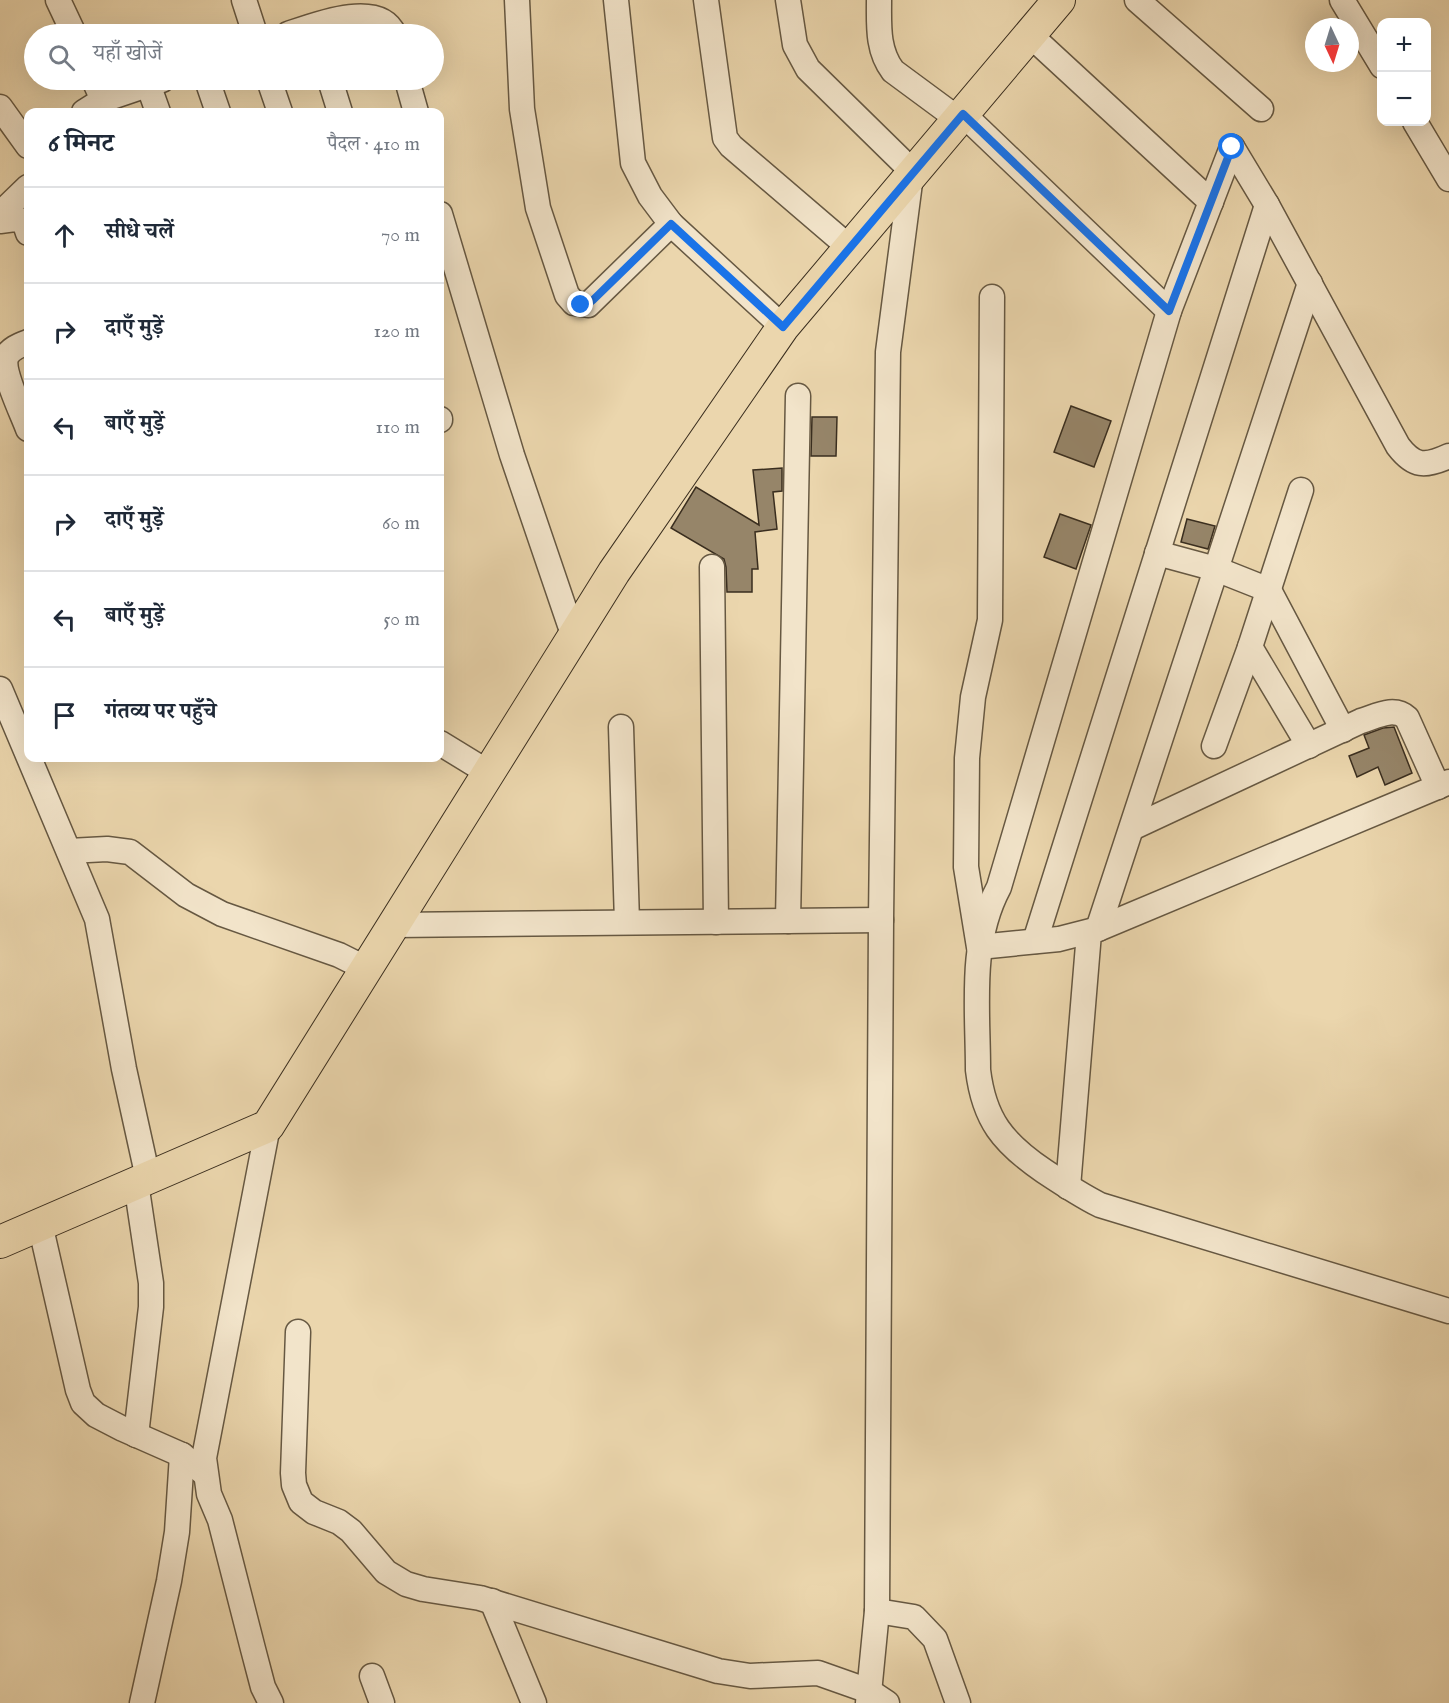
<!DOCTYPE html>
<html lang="hi">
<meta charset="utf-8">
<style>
:root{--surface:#fff;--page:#f6f6f7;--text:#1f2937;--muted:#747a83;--line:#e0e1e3}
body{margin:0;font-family:"IM FELL English","Noto Serif Devanagari",serif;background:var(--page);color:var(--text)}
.controls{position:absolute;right:18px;top:18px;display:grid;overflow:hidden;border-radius:12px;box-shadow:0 6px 24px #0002}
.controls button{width:54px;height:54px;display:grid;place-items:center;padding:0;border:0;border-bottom:2px solid var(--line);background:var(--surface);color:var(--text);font:30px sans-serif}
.compass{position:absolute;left:1305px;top:18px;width:54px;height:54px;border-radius:50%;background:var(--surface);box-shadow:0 6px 24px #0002;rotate:176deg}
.stop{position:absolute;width:18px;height:18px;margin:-14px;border:4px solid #1a73e8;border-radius:50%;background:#fff}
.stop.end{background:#1a73e8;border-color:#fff;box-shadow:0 2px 6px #0008}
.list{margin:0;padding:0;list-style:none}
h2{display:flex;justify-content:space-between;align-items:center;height:78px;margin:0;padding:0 24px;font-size:26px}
h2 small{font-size:20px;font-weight:400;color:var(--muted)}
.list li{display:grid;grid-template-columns:39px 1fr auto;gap:18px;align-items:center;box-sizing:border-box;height:96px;padding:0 24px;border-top:2px solid var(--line)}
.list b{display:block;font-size:22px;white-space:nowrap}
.list em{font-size:20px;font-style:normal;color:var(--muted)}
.icon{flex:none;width:33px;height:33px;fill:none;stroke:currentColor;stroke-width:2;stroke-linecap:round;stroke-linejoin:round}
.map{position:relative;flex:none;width:1449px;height:1703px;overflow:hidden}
.search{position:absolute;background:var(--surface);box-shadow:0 6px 24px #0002;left:24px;top:24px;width:420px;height:66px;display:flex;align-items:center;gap:15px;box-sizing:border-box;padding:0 21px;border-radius:33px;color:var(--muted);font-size:22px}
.panel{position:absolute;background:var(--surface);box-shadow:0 6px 24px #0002;left:24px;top:108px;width:420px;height:654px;border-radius:12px}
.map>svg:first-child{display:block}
.building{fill:#968569;stroke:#3a2e1f;stroke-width:1.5}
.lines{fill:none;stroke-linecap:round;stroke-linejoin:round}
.minor-casing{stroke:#665842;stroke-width:27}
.major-casing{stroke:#3a2e1f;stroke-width:34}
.minor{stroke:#f2e4ca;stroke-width:24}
.major{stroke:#ebd6ad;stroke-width:32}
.route{stroke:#1a73e8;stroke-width:8}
</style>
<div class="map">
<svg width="1449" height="1703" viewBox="0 0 1449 1703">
<rect width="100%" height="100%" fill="#ebd6ad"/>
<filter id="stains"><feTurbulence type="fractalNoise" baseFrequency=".00333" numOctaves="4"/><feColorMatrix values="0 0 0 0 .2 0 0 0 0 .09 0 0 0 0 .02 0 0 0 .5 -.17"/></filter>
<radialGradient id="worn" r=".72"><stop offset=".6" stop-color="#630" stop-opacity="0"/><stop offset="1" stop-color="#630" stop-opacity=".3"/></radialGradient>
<!-- building -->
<g class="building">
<polygon points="1071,406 1111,421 1094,467 1054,452"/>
<polygon points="812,417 837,417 836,456 811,456"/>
<polygon points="782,468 782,491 773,492 777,529 755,532 758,569 752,569 752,592 727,592 726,567 724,559 671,528 696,487 759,525 753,470"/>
<polygon points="1060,514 1091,525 1076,569 1044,557"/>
<polygon points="1187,519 1215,526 1208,549 1181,542"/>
<polygon points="1394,727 1412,773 1385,785 1378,767 1357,777 1349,756 1369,748 1364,735 1383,728"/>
</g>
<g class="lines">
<defs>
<g id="minor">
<polyline points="58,0 74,34"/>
<polyline points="244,0 255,34"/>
<polyline points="517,0 522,109 538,208 567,295 574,303 588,305 671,224"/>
<polyline points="616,0 633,163 650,196 671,224 783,327"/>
<polyline points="706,0 725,138 731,146 849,247"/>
<polyline points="788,0 795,45 808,69 913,172"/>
<path d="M879,0C879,25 877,50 893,71L958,119"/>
<polyline points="1137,0 1261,109"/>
<polyline points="1342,0 1382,66"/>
<path d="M288,34C317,24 379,0 394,34"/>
<polyline points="1030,35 1211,202"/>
<polyline points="94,80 103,100"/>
<polyline points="207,80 218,112"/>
<polyline points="269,80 280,112"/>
<polyline points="330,80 340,112"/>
<polyline points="407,80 416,112"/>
<polyline points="148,84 158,112"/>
<polyline points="0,107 28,146"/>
<polyline points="84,112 103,100 162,80"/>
<polyline points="963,114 1169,311"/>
<polyline points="1415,122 1449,179"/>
<path d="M1232,147L1169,311L999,887C969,943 978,1008 978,1070C984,1120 1003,1143 1044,1171C1062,1183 1080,1195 1100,1205L1449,1311"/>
<path d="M1232,147L1267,205L1398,446C1414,467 1425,467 1449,456"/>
<polyline points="0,214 28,187"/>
<polyline points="440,214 512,455 574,637"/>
<polyline points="0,221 15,219 24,221 28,233"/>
<polyline points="992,297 990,620 973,697 967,758 966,867 979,947 1059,939 1098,929 1449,782"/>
<path d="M28,342C20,345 9,349 6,358C2,372 23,415 28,429"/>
<polyline points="440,419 440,420"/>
<polyline points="1157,553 1216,569 1269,590 1343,730"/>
<polyline points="712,567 716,922"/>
<polyline points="1250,647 1309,746"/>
<polyline points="0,689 97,919 124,1069 148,1178"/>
<polyline points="621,727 627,922"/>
<polyline points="440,743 489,773"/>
<polyline points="1214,746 1250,647 1301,490"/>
<path d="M1132,828L1361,721C1377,716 1394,706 1407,718L1438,787"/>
<polyline points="69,851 107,849 130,852 186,895 222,914 339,955 367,969"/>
<polyline points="788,921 798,396"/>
<polyline points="394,925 881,920"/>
<polyline points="1098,929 1310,283"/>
<polyline points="1035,941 1267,205"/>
<polyline points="268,1126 204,1458 209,1494 220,1520 253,1649 263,1687 271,1703"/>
<polyline points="136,1183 151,1283 151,1307 136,1435"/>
<polyline points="1068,1187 1089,933"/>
<polyline points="40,1224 78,1390 83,1403 96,1415 123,1429 182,1455 205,1474"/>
<polyline points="298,1332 293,1473 294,1485 301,1502 314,1512 339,1522 351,1531 386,1572 406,1584 423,1589 480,1598 718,1671 750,1676 818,1673 869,1691 887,1703"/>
<polyline points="492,1601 534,1703"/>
<polyline points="877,1611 914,1617 935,1639 958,1703"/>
<polyline points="372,1676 382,1703"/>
<polyline points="142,1703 169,1581 177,1532 182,1455"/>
<polyline points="868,1703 877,1611 881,920 888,352 911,175"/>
</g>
<polyline id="major" points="0,1242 268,1126 614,572 783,327 1059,0"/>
</defs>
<!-- minor casing -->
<use href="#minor" class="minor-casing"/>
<!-- major casing -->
<use href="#major" class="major-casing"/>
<!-- minor -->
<use href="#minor" class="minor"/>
<!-- major -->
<use href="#major" class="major"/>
</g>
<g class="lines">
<!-- route -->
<polyline class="route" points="581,305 588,304 593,300 671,224 783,327 963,114 1169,311 1232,147"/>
</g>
<rect width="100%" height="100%" filter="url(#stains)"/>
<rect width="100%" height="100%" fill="url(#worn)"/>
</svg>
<div class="controls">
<button>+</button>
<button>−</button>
</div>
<svg class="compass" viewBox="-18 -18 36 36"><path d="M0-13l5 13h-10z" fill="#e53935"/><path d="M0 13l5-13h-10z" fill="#747a83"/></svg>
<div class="stop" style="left:1232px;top:147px"></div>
<div class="stop end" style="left:581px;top:305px"></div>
<div class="search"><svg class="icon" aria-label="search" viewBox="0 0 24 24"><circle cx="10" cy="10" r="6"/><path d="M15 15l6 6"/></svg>यहाँ खोजें</div>
<section class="panel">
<h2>6 मिनट<small>पैदल · 410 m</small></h2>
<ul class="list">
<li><svg class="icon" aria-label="ahead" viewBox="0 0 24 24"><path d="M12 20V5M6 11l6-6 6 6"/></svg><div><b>सीधे चलें</b></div><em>70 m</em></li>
<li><svg class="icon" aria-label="right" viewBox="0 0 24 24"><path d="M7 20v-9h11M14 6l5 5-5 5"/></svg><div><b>दाएँ मुड़ें</b></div><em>120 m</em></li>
<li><svg class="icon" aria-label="left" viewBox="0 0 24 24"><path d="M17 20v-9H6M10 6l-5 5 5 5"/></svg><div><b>बाएँ मुड़ें</b></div><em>110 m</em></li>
<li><svg class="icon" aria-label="right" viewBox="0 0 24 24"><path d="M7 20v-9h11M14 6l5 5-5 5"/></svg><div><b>दाएँ मुड़ें</b></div><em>60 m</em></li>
<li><svg class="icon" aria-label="left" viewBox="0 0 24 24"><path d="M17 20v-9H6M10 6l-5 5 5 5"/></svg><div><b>बाएँ मुड़ें</b></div><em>50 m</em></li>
<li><svg class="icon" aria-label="arrive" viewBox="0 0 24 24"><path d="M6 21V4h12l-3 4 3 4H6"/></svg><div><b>गंतव्य पर पहुँचे</b></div></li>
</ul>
</section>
</div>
